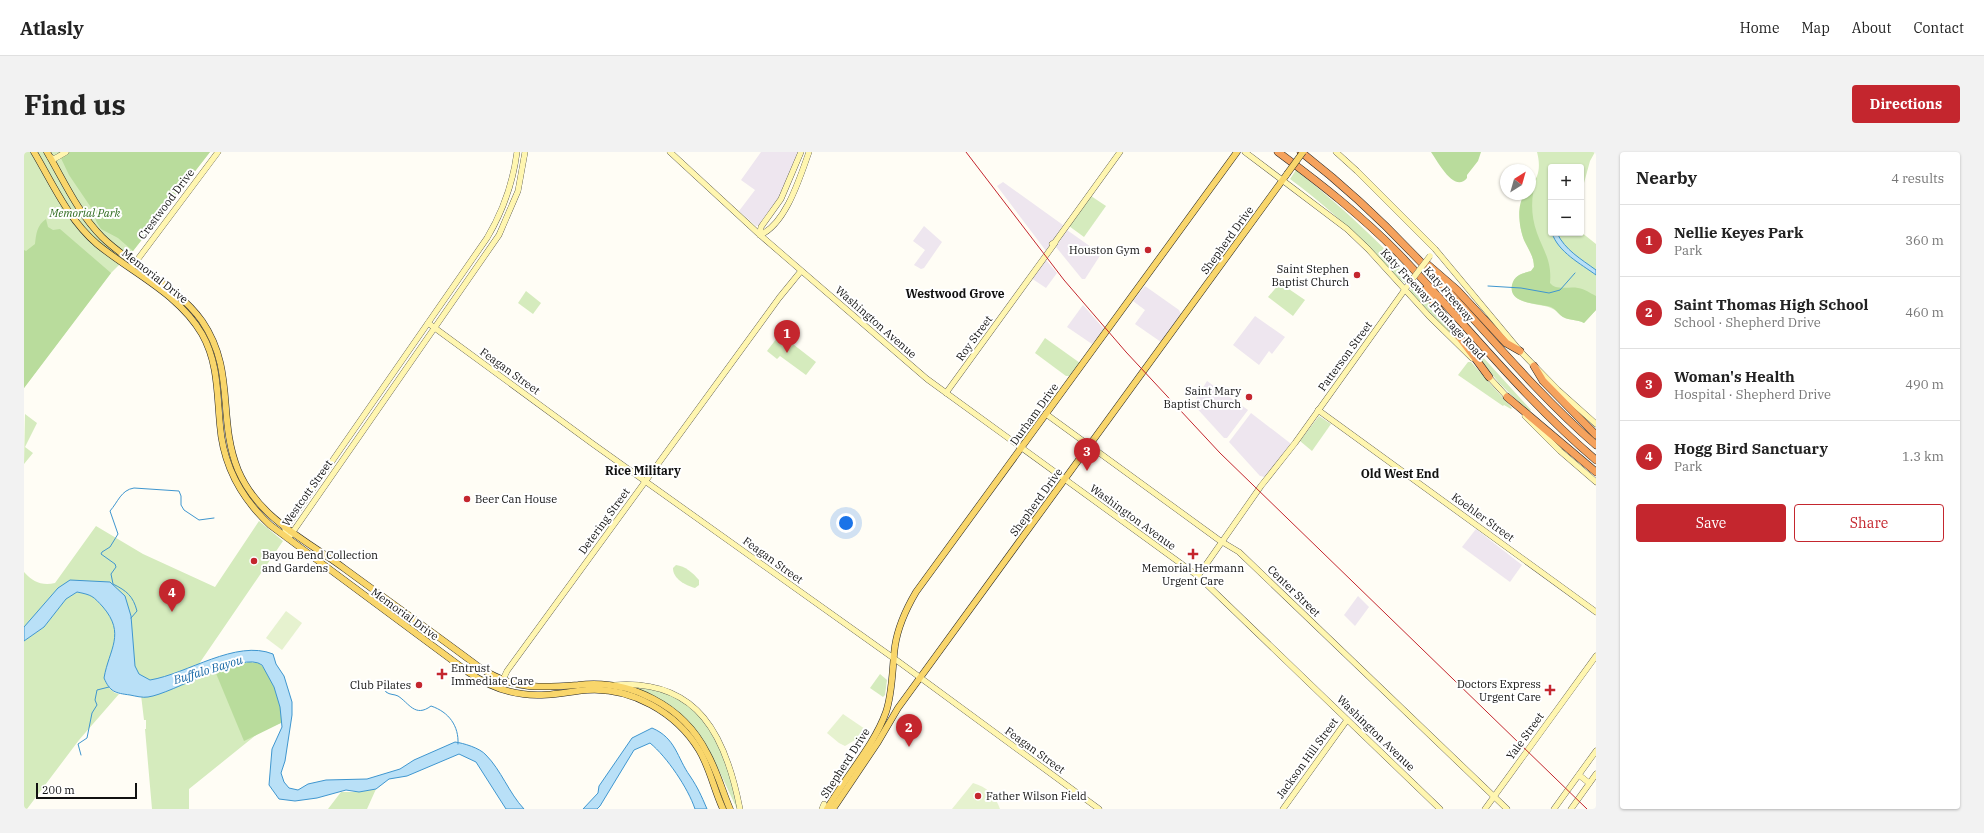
<!DOCTYPE html>
<meta charset="utf-8">
<style>
:root{--surface:#fff;--page:#f2f2f2;--text:#222;--muted:#767676;--line:#e0e0e0;--accent:#c4262e}
body{margin:0;font-family:"IBM Plex Serif",serif;background:var(--page);color:var(--text)}
.controls{position:absolute;right:12px;top:12px;display:grid;overflow:hidden;border-radius:4px;box-shadow:0 1px 3px #0004}
.controls button{width:36px;height:36px;display:grid;place-items:center;padding:0;border:0;border-bottom:1px solid var(--line);background:var(--surface);color:var(--text);font:20px sans-serif}
.compass{position:absolute;left:1476px;top:12px;width:36px;height:36px;border-radius:50%;background:var(--surface);box-shadow:0 1px 3px #0004;rotate:37deg}
.scale{position:absolute;left:12px;bottom:10px;width:101px;box-sizing:border-box;padding-left:4px;border:2px solid #111;border-top:0;font-size:11px;line-height:14px;white-space:nowrap;color:#111;-webkit-text-stroke:3px #fff;paint-order:stroke}
.you{position:absolute;left:822px;top:371px;width:14px;height:14px;margin:-10px;border:3px solid #fff;border-radius:50%;background:#1a73e8;box-shadow:0 0 0 6px #1a73e833}
.badge{display:grid;place-items:center;width:26px;height:26px;border-radius:50%;background:var(--accent);color:#fff;font-size:13px;font-weight:700}
.pin{position:absolute;translate:-50% -33px;filter:drop-shadow(0 1px 2px #0008)}
.pin::after{content:'';position:absolute;top:21px;width:14px;height:12px;background:inherit;clip-path:polygon(0 0,100% 0,50% 100%)}
.list{margin:0;padding:0;list-style:none}
h2{display:flex;justify-content:space-between;align-items:center;height:52px;margin:0;padding:0 16px;font-size:17px}
h2 small{font-size:13px;font-weight:400;color:var(--muted)}
.list li{display:grid;grid-template-columns:26px 1fr auto;gap:12px;align-items:center;box-sizing:border-box;height:72px;padding:0 16px;border-top:1px solid var(--line)}
.list b{display:block;font-size:15px;white-space:nowrap}
.list p{margin:0;font-size:13px;white-space:nowrap;color:var(--muted)}
.list em{font-size:13px;font-style:normal;color:var(--muted)}
.actions{display:flex;gap:8px;padding:12px 16px}
.actions a{flex:1;padding:9px 0;border:1px solid var(--accent);border-radius:4px;text-align:center;font-size:14px;color:var(--accent)}
.actions .main{background:var(--accent);color:#fff}
.map{position:relative;flex:none;width:1572px;height:657px;overflow:hidden;border-radius:4px}
header{display:flex;align-items:center;gap:24px;box-sizing:border-box;height:56px;padding:0 20px;background:var(--surface);border-bottom:1px solid var(--line)}
header strong{font-size:19px}
nav{display:flex;gap:22px;margin-inline-start:auto;font-size:14px}
.intro{display:flex;align-items:center;justify-content:space-between;box-sizing:border-box;height:96px;padding:0 24px}
h1{margin:0;font-size:28px}
.button{padding:10px 18px;border-radius:4px;background:var(--accent);color:#fff;font-size:14px;font-weight:700}
main{display:flex;gap:24px;padding:0 24px}
aside{flex:1;background:var(--surface);border-radius:4px;box-shadow:0 1px 3px #0004}
.map>svg:first-child{display:block}
.industrial{fill:#eee6ef}
.green{fill:#d5ebbd}
.forest{fill:#b9dc9c}
.pitch{fill:#e6f2cf}
.water{fill:#b9e0f7;stroke:#3f96cf}
.lines{fill:none;stroke-linecap:round;stroke-linejoin:round}
.stream{stroke:#3f96cf;stroke-width:1}
.secondary-casing{stroke:#333;stroke-width:6}
.primary-casing{stroke:#222;stroke-width:7}
.highway-casing{stroke:#222;stroke-width:8}
.secondary{stroke:#fff6b0;stroke-width:5.5}
.primary{stroke:#f9d66b;stroke-width:6}
.highway{stroke:#f5a25d;stroke-width:7}
.rail{stroke:#c4262e;stroke-width:1}
.secondary-bridge-casing{stroke:#333;stroke-width:6;stroke-linecap:butt}
.primary-bridge-casing{stroke:#222;stroke-width:7;stroke-linecap:butt}
.secondary-bridge{stroke:#fff6b0;stroke-width:5.5}
.primary-bridge{stroke:#f9d66b;stroke-width:6}
.poi-dot{fill:#c4262e;stroke:#fff;stroke-width:1.5}
.labels{text-anchor:middle;stroke-width:4;stroke-linejoin:round;paint-order:stroke}
.street-label{font-size:11px;fill:#111;stroke:#fff}
.park-label{font-size:11px;font-style:italic;fill:#2f6b1f;stroke:#fff}
.poi-label{font-size:11px;fill:#111;stroke:#fff;text-anchor:end}
.neighbourhood-label{font-size:12px;font-weight:bold;fill:#111;stroke:#fff}
.water-label{font-size:12px;font-style:italic;fill:#1768a6;stroke:#fff}
</style>
<header>
<strong>Atlasly</strong>
<nav><a>Home</a><a>Map</a><a>About</a><a>Contact</a></nav>
</header>
<div class="intro"><h1>Find us</h1><a class="button">Directions</a></div>
<main>
<div class="map">
<svg width="1572" height="657" viewBox="0 0 1572 657">
<rect width="100%" height="100%" fill="#fffdf5"/>
<!-- industrial -->
<g class="industrial">
<polygon points="737,0 775,0 759,39 736,73 732,74 715,59 731,38 717,28"/>
<polygon points="979,30 1039,73 1022,99 973,34"/>
<polygon points="900,74 918,90 900,116 897,117 890,113 901,98 889,89"/>
<polygon points="1043,78 1077,102 1061,127 1058,127 1032,95"/>
<polygon points="1021,107 1033,121 1022,136 1007,126"/>
<polygon points="1121,134 1155,158 1157,162 1137,190 1111,172 1121,158 1109,149"/>
<polygon points="1059,153 1080,177 1068,192 1043,175"/>
<polygon points="1231,164 1261,185 1248,202 1245,199 1235,213 1209,193"/>
<polygon points="1183,229 1224,258 1203,286 1200,286 1169,252"/>
<polygon points="1227,261 1266,291 1266,293 1241,325 1236,324 1205,290"/>
<polygon points="1452,377 1498,413 1486,430 1438,395"/>
<polygon points="1334,444 1345,455 1331,474 1320,463"/>
</g>
<!-- green -->
<g class="green">
<polygon points="0,0 186,0 109,99 87,121 0,236"/>
<path d="M1513,0H1571L1566,9L1557,42V15H1527V81L1557,80L1572,92V158L1560,171C1553,167 1546,169 1539,165C1535,163 1533,158 1527,156C1516,151 1484,153 1488,133C1491,122 1498,122 1507,119L1510,115C1510,104 1504,97 1500,88C1495,75 1493,54 1501,42H1506C1506,33 1511,31 1513,24C1516,16 1515,8 1513,0Z"/>
<path d="M1272,18C1313,51 1352,86 1387,125L1383,132L1375,127C1340,90 1306,56 1266,27Z"/>
<polygon points="1067,44 1082,54 1060,85 1045,74"/>
<polygon points="1391,129 1427,179 1426,181 1386,140 1387,135"/>
<polygon points="1256,131 1281,148 1269,164 1244,145"/>
<polygon points="502,139 517,151 509,162 494,151"/>
<polygon points="1437,181 1507,258 1505,260 1475,231 1436,182"/>
<polygon points="756,182 792,210 782,223 756,204 753,207 743,199"/>
<polygon points="1021,186 1056,211 1045,224 1042,224 1011,201"/>
<polygon points="1444,210 1447,210 1488,256 1487,257 1480,253 1479,254 1434,223"/>
<polygon points="1,262 13,271 1,295 9,301 0,312"/>
<polygon points="1295,264 1307,272 1288,299 1276,289"/>
<path d="M235,369L259,389L166,525H175L207,514L259,570L237,579L165,637V657H128L121,577H122V568H120L117,543L91,498L92,473L86,464L92,478L88,501L82,518L85,536L91,541L95,542L55,588L3,657H0V489L20,475L42,447L53,440L68,443L86,463L71,441L54,438L0,479V420C9,430 18,434 31,431L72,374L119,402L191,435Z"/>
<path d="M652,413C661,414 669,421 675,428V433L671,436C661,433 649,427 649,416Z"/>
<polygon points="856,522 863,528 861,543 859,545 846,536"/>
<path d="M607,534C619,536 631,538 643,542C690,557 705,615 714,657H713C685,597 672,560 607,534Z"/>
<polygon points="352,637 343,657 304,657 317,640 335,640"/>
</g>
<!-- forest -->
<g class="forest">
<polygon points="34,0 186,0 109,99 94,86 77,77 73,71 66,54 45,23"/>
<path d="M1407,0H1457L1454,9L1443,23V26C1430,42 1413,8 1407,0Z"/>
<path d="M1513,25C1507,44 1506,61 1513,81C1520,100 1528,109 1526,131C1532,139 1545,134 1554,136C1561,137 1566,141 1572,144V158L1560,171C1553,167 1546,169 1539,165C1535,163 1533,158 1527,155C1516,151 1484,153 1488,133C1491,122 1498,122 1507,119L1510,115C1510,104 1504,97 1500,88C1495,75 1492,53 1501,42H1506V34Z"/>
<path d="M22,67L24,75L29,78L36,77L87,121L0,236V98L2,99L11,92C12,82 13,73 22,67Z"/>
<path d="M225,510L235,511C248,522 258,554 259,570L220,589L191,519Z"/>
</g>
<!-- pitch -->
<g class="pitch">
<polygon points="262,459 278,471 258,498 242,486"/>
<polygon points="819,562 841,577 836,585 821,594 815,591 803,581"/>
<path d="M949,631C963,635 971,643 976,657H928Z"/>
</g>
<!-- water -->
<g class="water">
<path d="M1528,81H1533C1541,98 1557,107 1572,118V123C1557,112 1534,100 1528,81Z"/>
<path d="M46,428L86,430L101,444L107,464L111,514L115,522L126,528C163,522 212,487 249,502L252,512L260,524L268,550V563L261,609L257,621L260,630L265,636L274,638L284,632L302,628L343,627L376,617L390,608L431,590C439,591 456,596 462,603C477,618 485,641 500,657H482L452,610L435,602L383,624L365,627L352,637L335,640L322,638L293,646L271,649L255,647L245,633L248,597L258,575L256,555L250,535L238,513C219,498 148,542 124,545C119,546 111,544 106,543C91,541 86,540 80,526C85,497 102,482 79,455C69,444 68,443 53,440L42,447L20,475L0,489V475L34,436Z"/>
<path d="M628,576C652,586 653,606 666,624C674,636 677,643 683,657H671C664,636 643,605 626,591L610,598L576,654L573,657H559L574,641L575,634L608,586Z"/>
</g>
<g class="lines">
<!-- stream -->
<g class="stream">
<polyline points="1464,134 1497,136 1525,141 1536,138 1551,121"/>
<path d="M107,466L113,459C109,444 103,439 89,432L87,422L92,415L91,412L77,402L78,400L86,395L94,382L86,359C94,350 97,338 110,336L155,339L157,344V353L160,358L175,368L190,366"/>
<path d="M359,534L362,540C366,543 370,542 374,544C385,551 391,566 407,554C425,560 435,574 434,592"/>
<polyline points="57,603 54,592 63,586 68,561 73,553 71,548 73,538 85,535"/>
</g>
<defs>
<g id="secondary">
<polyline points="646,0 736,83 903,227 1174,424 1416,657"/>
<polyline points="1221,0 1323,77 1344,97 1405,164 1448,206"/>
<polyline points="1312,0 1333,19 1411,97 1496,199 1534,238 1572,272"/>
<polyline points="26,5 30,7 42,0"/>
<path d="M736,83C762,72 776,25 785,0"/>
<polyline points="736,83 737,75 757,47 777,0"/>
<polyline points="1028,92 1031,90 1096,0"/>
<polyline points="108,115 194,0"/>
<polyline points="404,171 569,292 875,510 1075,657"/>
<polyline points="1463,223 1486,248"/>
<polyline points="922,241 1031,91"/>
<polyline points="1294,258 1572,460"/>
<polyline points="1022,262 1195,388 1215,400 1483,657"/>
<polyline points="1501,264 1536,299 1572,330"/>
<polyline points="266,384 475,83 494,39 501,0"/>
<path d="M263,386L261,377L463,86C479,59 489,31 493,0"/>
<polyline points="1174,424 1237,334 1271,291 1387,129"/>
<path d="M591,533C675,527 702,585 716,657"/>
<polyline points="475,536 483,519 755,146 777,119"/>
<polyline points="1555,623 1565,631"/>
<polyline points="798,657 800,652"/>
<polyline points="1259,657 1323,568"/>
<polyline points="1461,657 1572,504"/>
<polyline points="1530,657 1572,599"/>
<polyline points="1547,657 1572,622"/>
</g>
<g id="primary">
<path d="M10,0C29,32 44,67 73,92C108,121 154,141 178,182C194,210 193,241 196,273C199,312 217,346 246,373L444,520C460,531 480,540 499,542C521,545 541,540 563,538C607,535 652,560 675,598C686,616 690,638 699,657"/>
<path d="M23,0C40,29 54,61 78,85C110,116 152,133 178,169C212,219 193,266 214,318C235,367 281,387 321,417C366,450 411,482 455,515C489,538 515,536 554,533C606,527 659,553 683,601C693,619 698,638 706,657"/>
<path d="M803,657C821,625 850,594 862,560C869,539 868,516 871,494C874,474 882,457 892,440L1213,0"/>
<polyline points="809,657 854,590 874,556 1263,22"/>
</g>
<g id="highway">
<path d="M1254,0C1297,32 1338,64 1375,102C1441,171 1499,246 1572,308"/>
<path d="M1277,0C1317,31 1354,65 1389,102C1451,165 1505,235 1572,293"/>
<polyline points="1403,112 1433,138 1482,191 1496,199"/>
<polyline points="1402,137 1408,148 1465,225"/>
<polyline points="1510,214 1519,229 1572,283"/>
<polyline points="1483,245 1572,320"/>
</g>
</defs>
<!-- secondary casing -->
<use href="#secondary" class="secondary-casing"/>
<!-- primary casing -->
<use href="#primary" class="primary-casing"/>
<!-- highway casing -->
<use href="#highway" class="highway-casing"/>
<!-- secondary -->
<use href="#secondary" class="secondary"/>
<!-- primary -->
<use href="#primary" class="primary"/>
<!-- highway -->
<use href="#highway" class="highway"/>
<!-- rail -->
<polyline class="rail" points="942,0 1040,128 1102,200 1196,301 1563,657"/>
<defs>
<polyline id="secondary-bridge" points="1387,129 1406,104"/>
<polyline id="primary-bridge" points="1263,22 1279,0"/>
</defs>
<!-- secondary-bridge casing -->
<use href="#secondary-bridge" class="secondary-bridge-casing"/>
<!-- primary-bridge casing -->
<use href="#primary-bridge" class="primary-bridge-casing"/>
<!-- secondary-bridge -->
<use href="#secondary-bridge" class="secondary-bridge"/>
<!-- primary-bridge -->
<use href="#primary-bridge" class="primary-bridge"/>
</g>
<!-- markers -->
<g class="poi-dot">
<circle cx="1124" cy="98" r="4"/>
<circle cx="1333" cy="123" r="4"/>
<circle cx="1225" cy="245" r="4"/>
<circle cx="443" cy="347" r="4"/>
<path d="M1167 396h4v4h4v4h-4v4h-4v-4h-4v-4h4z"/>
<circle cx="230" cy="409" r="4"/>
<path d="M416 516h4v4h4v4h-4v4h-4v-4h-4v-4h4z"/>
<circle cx="395" cy="533" r="4"/>
<path d="M1524 532h4v4h4v4h-4v4h-4v-4h-4v-4h4z"/>
<circle cx="954" cy="644" r="4"/>
</g>
<g class="labels">
<!-- street labels -->
<g class="street-label">
<text transform="translate(142 52) rotate(-53)" y="4">Crestwood Drive</text>
<text transform="translate(1203 88) rotate(-54)" y="4">Shepherd Drive</text>
<text transform="translate(131 124) rotate(38)" y="4">Memorial Drive</text>
<text transform="translate(1425 142) rotate(49)" y="4">Katy Freeway</text>
<text transform="translate(1409 152) rotate(47)" y="4">Katy Freeway Frontage Road</text>
<text transform="translate(852 170) rotate(41)" y="4">Washington Avenue</text>
<text transform="translate(950 186) rotate(-54)" y="4">Roy Street</text>
<text transform="translate(1321 204) rotate(-54)" y="4">Patterson Street</text>
<text transform="translate(486 219) rotate(36)" y="4">Feagan Street</text>
<text transform="translate(1010 262) rotate(-54)" y="4">Durham Drive</text>
<text transform="translate(283 341) rotate(-55)" y="4">Westcott Street</text>
<text transform="translate(1012 350) rotate(-54)" y="4">Shepherd Drive</text>
<text transform="translate(1109 365) rotate(36)" y="4">Washington Avenue</text>
<text transform="translate(1459 365) rotate(36)" y="4">Koehler Street</text>
<text transform="translate(580 369) rotate(-54)" y="4">Detering Street</text>
<text transform="translate(749 408) rotate(36)" y="4">Feagan Street</text>
<text transform="translate(1270 439) rotate(44)" y="4">Center Street</text>
<text transform="translate(381 462) rotate(36)" y="4">Memorial Drive</text>
<text transform="translate(1352 581) rotate(44)" y="4">Washington Avenue</text>
<text transform="translate(1501 584) rotate(-54)" y="4">Yale Street</text>
<text transform="translate(1011 598) rotate(36)" y="4">Feagan Street</text>
<text transform="translate(1283 606) rotate(-54)" y="4">Jackson Hill Street</text>
<text transform="translate(821 611) rotate(-57)" y="4">Shepherd Drive</text>
</g>
<!-- park labels -->
<g class="park-label">
<text x="61" y="65">Memorial Park</text>
</g>
<!-- poi labels -->
<g class="poi-label">
<text x="1116" y="102">Houston Gym</text>
<text x="1325" y="121">Saint Stephen<tspan x="1325" dy="13">Baptist Church</tspan></text>
<text x="1217" y="243">Saint Mary<tspan x="1217" dy="13">Baptist Church</tspan></text>
<text x="451" y="351" text-anchor="start">Beer Can House</text>
<text x="238" y="407" text-anchor="start">Bayou Bend Collection<tspan x="238" dy="13">and Gardens</tspan></text>
<text x="1169" y="420" text-anchor="middle">Memorial Hermann<tspan x="1169" dy="13">Urgent Care</tspan></text>
<text x="427" y="520" text-anchor="start">Entrust<tspan x="427" dy="13">Immediate Care</tspan></text>
<text x="1517" y="536">Doctors Express<tspan x="1517" dy="13">Urgent Care</tspan></text>
<text x="387" y="537">Club Pilates</text>
<text x="962" y="648" text-anchor="start">Father Wilson Field</text>
</g>
<!-- neighbourhood labels -->
<g class="neighbourhood-label">
<text x="931" y="146">Westwood Grove</text>
<text x="619" y="323">Rice Military</text>
<text x="1376" y="326">Old West End</text>
</g>
<!-- water labels -->
<g class="water-label">
<text transform="translate(184 518) rotate(-17)" y="4">Buffalo Bayou</text>
</g>
</g>
</svg>
<div class="controls">
<button>+</button>
<button>−</button>
</div>
<svg class="compass" viewBox="-18 -18 36 36"><path d="M0-13l5 13h-10z" fill="#e53935"/><path d="M0 13l5-13h-10z" fill="#767676"/></svg>
<div class="scale">200 m</div>
<div class="you"></div>
<div class="pin badge" style="left:763px;top:201px">1</div>
<div class="pin badge" style="left:885px;top:595px">2</div>
<div class="pin badge" style="left:1063px;top:319px">3</div>
<div class="pin badge" style="left:148px;top:460px">4</div>
</div>
<aside>
<h2>Nearby<small>4 results</small></h2>
<ul class="list">
<li><span class="badge">1</span><div><b>Nellie Keyes Park</b><p>Park</p></div><em>360 m</em></li>
<li><span class="badge">2</span><div><b>Saint Thomas High School</b><p>School · Shepherd Drive</p></div><em>460 m</em></li>
<li><span class="badge">3</span><div><b>Woman's Health</b><p>Hospital · Shepherd Drive</p></div><em>490 m</em></li>
<li><span class="badge">4</span><div><b>Hogg Bird Sanctuary</b><p>Park</p></div><em>1.3 km</em></li>
</ul>
<div class="actions"><a class="main">Save</a><a>Share</a></div>
</aside>
</main>
